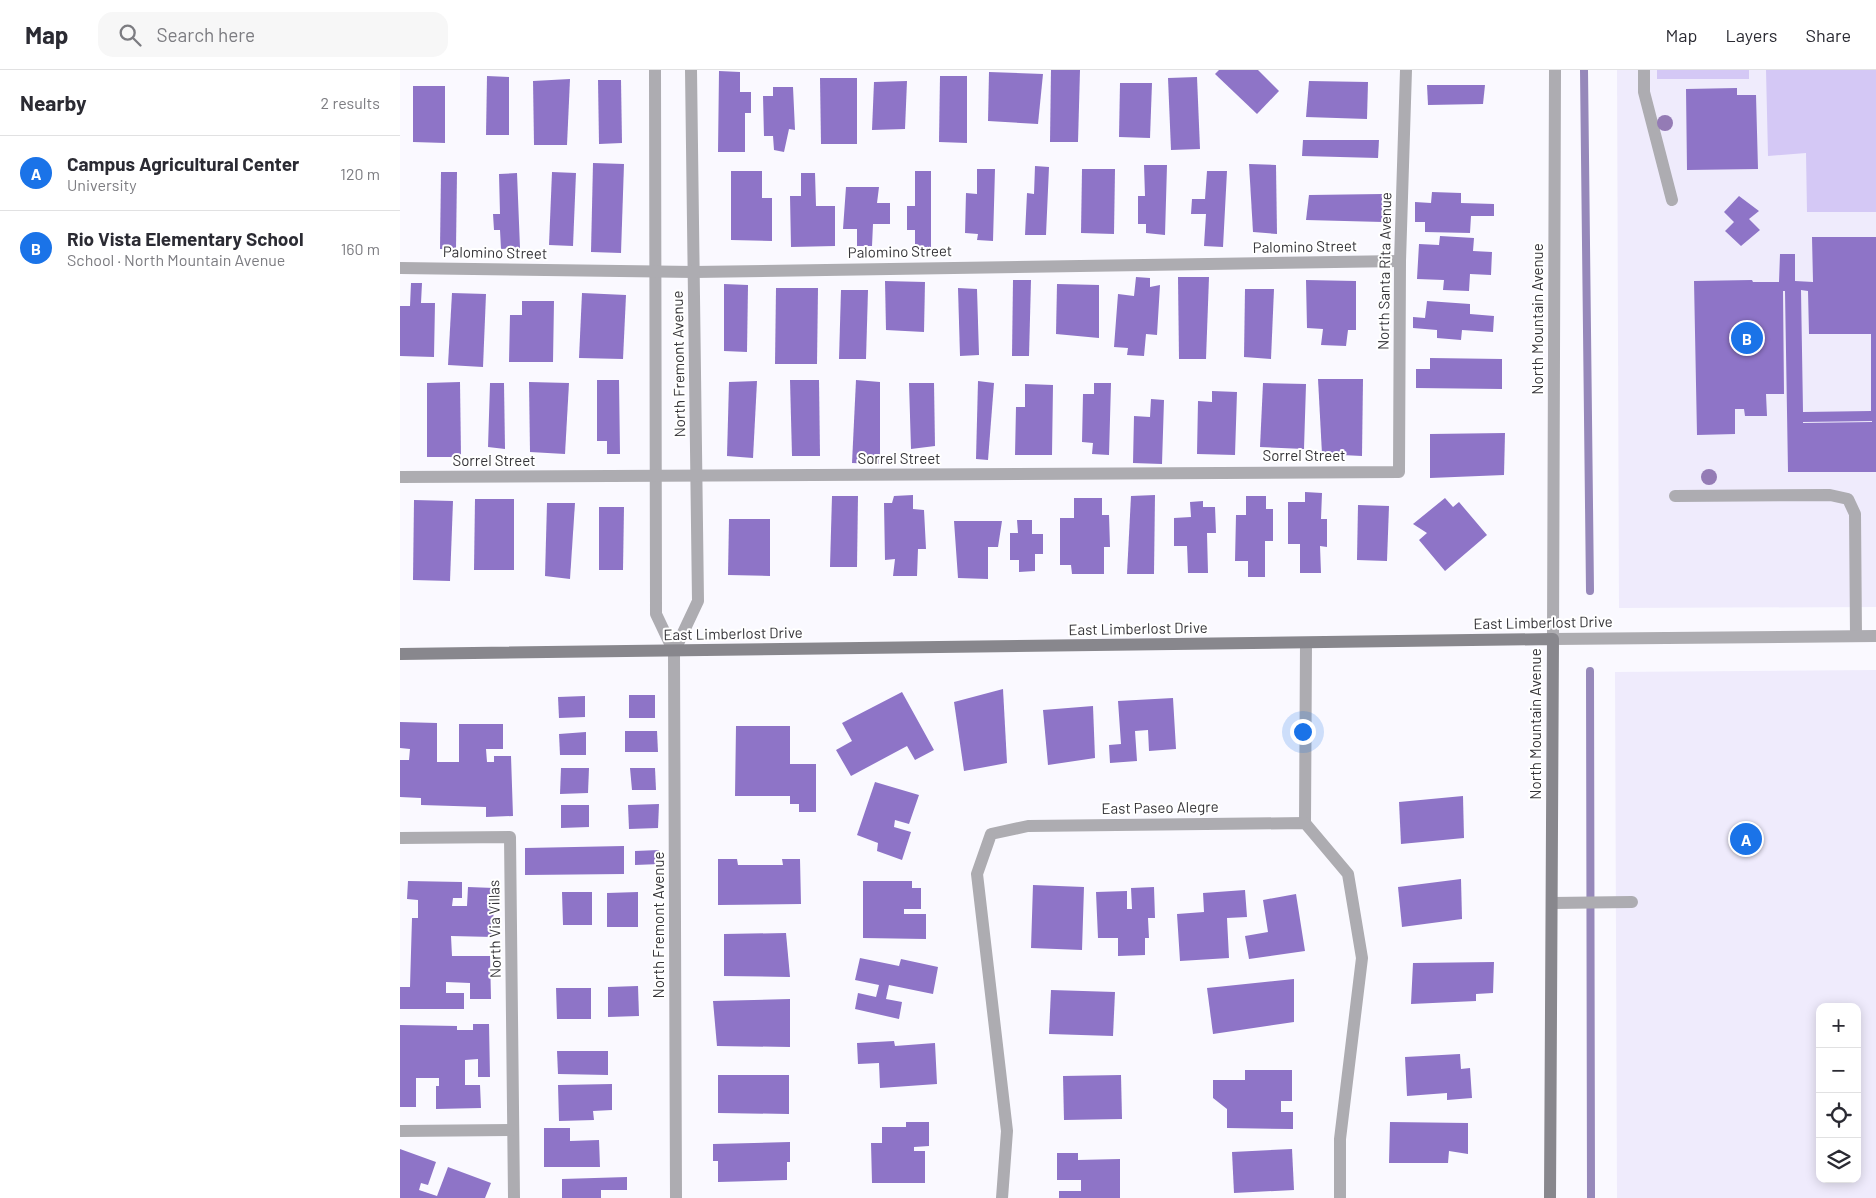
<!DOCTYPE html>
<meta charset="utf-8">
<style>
:root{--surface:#fff;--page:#f7f7f7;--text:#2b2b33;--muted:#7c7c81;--line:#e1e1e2;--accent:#1a73e8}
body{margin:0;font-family:Barlow,sans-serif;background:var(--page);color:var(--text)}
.controls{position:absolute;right:15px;bottom:15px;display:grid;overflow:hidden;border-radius:10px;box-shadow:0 2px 12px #0003}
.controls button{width:45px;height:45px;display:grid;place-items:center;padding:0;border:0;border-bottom:1px solid var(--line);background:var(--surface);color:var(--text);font:25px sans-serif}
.you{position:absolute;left:902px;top:661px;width:18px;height:18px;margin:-12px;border:4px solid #fff;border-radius:50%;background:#1a73e8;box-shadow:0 0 0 8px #1a73e833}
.badge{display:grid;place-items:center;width:32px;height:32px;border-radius:50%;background:var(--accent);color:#fff;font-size:16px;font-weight:700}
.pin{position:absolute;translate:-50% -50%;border:2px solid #fff;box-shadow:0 1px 5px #0006}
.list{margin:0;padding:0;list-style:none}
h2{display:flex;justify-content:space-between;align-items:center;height:65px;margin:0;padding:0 20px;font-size:21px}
h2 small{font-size:16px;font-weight:400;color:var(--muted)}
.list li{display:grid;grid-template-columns:32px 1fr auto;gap:15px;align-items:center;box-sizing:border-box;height:75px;padding:0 20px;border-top:1px solid var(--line)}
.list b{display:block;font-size:19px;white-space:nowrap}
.list p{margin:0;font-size:16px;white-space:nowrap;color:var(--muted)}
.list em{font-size:16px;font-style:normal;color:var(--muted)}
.icon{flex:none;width:28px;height:28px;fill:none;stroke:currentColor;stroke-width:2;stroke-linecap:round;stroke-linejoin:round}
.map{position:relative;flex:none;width:1476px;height:1128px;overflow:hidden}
header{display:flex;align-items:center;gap:30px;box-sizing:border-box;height:70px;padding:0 25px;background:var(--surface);border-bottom:1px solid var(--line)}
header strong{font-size:24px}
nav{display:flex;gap:28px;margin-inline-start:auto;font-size:18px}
.search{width:350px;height:45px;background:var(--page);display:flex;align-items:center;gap:12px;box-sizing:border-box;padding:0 18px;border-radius:15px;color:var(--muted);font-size:19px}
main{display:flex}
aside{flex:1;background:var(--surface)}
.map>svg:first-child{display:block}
.built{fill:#efebfc;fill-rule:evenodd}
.green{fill:#d4c8f5}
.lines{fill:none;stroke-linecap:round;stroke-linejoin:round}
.stream{stroke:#9688ba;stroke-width:8}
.building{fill:#8e74c7;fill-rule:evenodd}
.lane{stroke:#adacb1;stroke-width:12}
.street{stroke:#adacb1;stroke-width:12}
.secondary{stroke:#88878d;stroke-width:12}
.tree{fill:#947bb5}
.labels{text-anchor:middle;stroke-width:4;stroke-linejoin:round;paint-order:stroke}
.street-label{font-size:15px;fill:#363539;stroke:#fff}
</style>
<header>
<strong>Map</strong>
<div class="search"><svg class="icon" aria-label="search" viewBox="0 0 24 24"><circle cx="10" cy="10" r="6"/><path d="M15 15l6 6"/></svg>Search here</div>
<nav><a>Map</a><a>Layers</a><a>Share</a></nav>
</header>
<main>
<aside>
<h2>Nearby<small>2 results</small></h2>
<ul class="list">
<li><span class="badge">A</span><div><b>Campus Agricultural Center</b><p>University</p></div><em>120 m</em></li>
<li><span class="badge">B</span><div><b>Rio Vista Elementary School</b><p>School · North Mountain Avenue</p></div><em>160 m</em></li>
</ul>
</aside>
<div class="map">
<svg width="1476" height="1128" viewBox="0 0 1476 1128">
<rect width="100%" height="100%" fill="#faf9ff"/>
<!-- built -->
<g class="built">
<polygon points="1217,0 1476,0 1476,537 1219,538"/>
<path d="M1476,600V1128H1217L1215,602ZM1420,937H1457V1109H1420Z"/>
</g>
<!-- green -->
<g class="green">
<rect x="1257" y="0" width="92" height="9"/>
<polygon points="1366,0 1476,0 1476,142 1407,142 1406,83 1368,86"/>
</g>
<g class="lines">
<!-- stream -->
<g class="stream">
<polyline points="1184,0 1190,521"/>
<polyline points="1190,601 1191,1128"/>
</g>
</g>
<!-- building -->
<g class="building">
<polygon points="651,0 680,0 678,72 650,72"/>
<polygon points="819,0 858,0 879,21 857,44 815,4"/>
<polygon points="319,1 340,2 340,22 351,22 351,43 345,43 345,82 318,82"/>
<polygon points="589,2 643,4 638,54 588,51"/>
<polygon points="87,6 109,7 109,65 86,65"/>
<polygon points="540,6 567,6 567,73 539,72"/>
<polygon points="797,7 800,79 771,80 768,8"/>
<polygon points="420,8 457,8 457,74 421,74"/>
<polygon points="170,9 167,75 134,75 133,11"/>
<polygon points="198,10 221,10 222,73 199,74"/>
<polygon points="507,11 505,59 472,60 474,12"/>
<polygon points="909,11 968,12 967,49 906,47"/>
<polygon points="720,13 752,13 750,68 719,67"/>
<polygon points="1027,15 1085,15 1083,34 1028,35"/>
<polygon points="13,16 45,16 45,73 13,72"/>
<polygon points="373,17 393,17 395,60 389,59 384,82 374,80 373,66 364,66 363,26 373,26"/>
<polygon points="1337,18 1337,25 1356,25 1358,99 1287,100 1286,19"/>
<polygon points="903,70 979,70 978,88 902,86"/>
<polygon points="193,93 224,94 221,183 191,182"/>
<polygon points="849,94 876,95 877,164 853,162"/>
<polygon points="744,95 767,95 765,165 746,163 746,154 738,154 738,126 745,126"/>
<polygon points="635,96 649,97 646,165 625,165 627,123 634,124"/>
<polygon points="577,99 595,99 593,171 577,170 578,164 565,163 566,123 577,124"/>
<polygon points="682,99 715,99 714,164 681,163"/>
<polygon points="331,101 362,101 362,128 372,128 372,171 331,170"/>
<polygon points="515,101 531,101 531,177 515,177 515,160 507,160 507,136 515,136"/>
<polygon points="807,101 827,101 823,177 804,176 806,144 791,144 792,129 805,129"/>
<polygon points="41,102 57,102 56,179 40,179"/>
<polygon points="152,102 176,103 173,176 149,175"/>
<polygon points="117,103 120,178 101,179 100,160 94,160 93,144 100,144 99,104"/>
<polygon points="401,103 415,103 416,136 435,136 435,176 391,177 390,126 401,126"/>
<polygon points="446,117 479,117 477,133 490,133 490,154 473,154 472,176 457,176 457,159 443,159"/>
<polygon points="1032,122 1061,123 1061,133 1094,134 1094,146 1071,146 1070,163 1025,162 1025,152 1015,152 1015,132 1031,133"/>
<polygon points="982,124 983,152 906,150 909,125"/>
<polygon points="1339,126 1359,141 1349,149 1360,160 1341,176 1325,161 1334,152 1324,142"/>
<polygon points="1040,166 1074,168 1073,181 1092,182 1091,205 1070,204 1069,221 1043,220 1044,210 1017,209 1019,174 1039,175"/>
<path d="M1412,167H1476V402H1388L1385,221H1383L1384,324H1366L1367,346H1345L1344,339H1335V364L1297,365L1294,211L1352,210L1353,212H1379L1380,184H1395V211L1413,212ZM1401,220L1408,221L1409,264H1471V341L1403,342ZM1472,351V352L1403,353V352Z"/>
<polygon points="736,207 750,208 750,217 760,215 757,265 746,264 744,286 727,285 728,278 714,277 718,224 734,226"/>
<polygon points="778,207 809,207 806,289 779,289"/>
<polygon points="613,210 631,210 629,286 612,286"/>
<polygon points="906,210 956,211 956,260 948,260 946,276 921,275 923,259 907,258"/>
<polygon points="485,211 525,212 524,262 486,260"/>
<polygon points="11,213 22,213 21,233 35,233 34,287 0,286 0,236 10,236"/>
<polygon points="324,214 348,215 347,282 324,281"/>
<polygon points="657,214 699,215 699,268 656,264"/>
<polygon points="376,218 418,218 417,294 375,294"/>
<polygon points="558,218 577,219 579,285 560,286"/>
<polygon points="845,219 874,219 871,289 844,287"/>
<polygon points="441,220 468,220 466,289 439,289"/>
<polygon points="52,223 86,224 83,297 48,295"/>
<polygon points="182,223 226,225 223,289 179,288"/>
<polygon points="122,231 154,231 153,292 109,292 110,245 122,245"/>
<polygon points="1027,231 1070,234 1070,244 1094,246 1093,262 1062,260 1061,270 1037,268 1037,260 1013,258 1013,247 1025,248"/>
<polygon points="1030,288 1102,289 1102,319 1016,318 1016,299 1030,299"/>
<polygon points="918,309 963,309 962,386 922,384"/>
<polygon points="197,310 219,310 220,384 207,384 207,371 197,371"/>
<polygon points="390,310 419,310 420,386 392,386"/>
<polygon points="456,310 480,312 480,394 452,393"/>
<polygon points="357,311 353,388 327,386 329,312"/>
<polygon points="578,311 594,313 588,390 576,389"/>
<polygon points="60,312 61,387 27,387 27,313"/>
<polygon points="129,312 169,313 165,384 130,382"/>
<polygon points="90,313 104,313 105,379 88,377"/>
<polygon points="509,313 534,313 535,376 511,379"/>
<polygon points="694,313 711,313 709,385 692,384 693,373 682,372 683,324 694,324"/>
<polygon points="863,313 906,314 904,379 860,377"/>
<polygon points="625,314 653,315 652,385 615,385 616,337 625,337"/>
<polygon points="812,321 837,322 835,385 797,384 798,331 812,332"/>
<polygon points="751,329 764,330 762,394 733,393 734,346 750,347"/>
<polygon points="1105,363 1104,405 1030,408 1030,364"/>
<polygon points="905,422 922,423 921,449 927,449 927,477 920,476 921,503 900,503 900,474 888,474 888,432 905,432"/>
<polygon points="513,425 513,439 524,440 526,479 518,479 517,506 493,506 495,489 485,490 484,433 492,433 494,426"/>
<polygon points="755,425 754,504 727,504 731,426"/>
<polygon points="432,426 458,426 457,497 430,497"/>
<polygon points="846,426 866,426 866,439 873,439 873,471 865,471 865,507 848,507 848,491 835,491 836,445 846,445"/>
<polygon points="674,428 702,428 702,445 709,445 710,477 704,477 704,504 672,504 671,495 660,495 660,448 674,448"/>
<polygon points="1045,428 1053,437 1059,432 1087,465 1045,501 1019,470 1027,463 1013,454"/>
<polygon points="75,429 114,429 114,500 74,500"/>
<polygon points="14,430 53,431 50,511 13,510"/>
<polygon points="803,431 803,437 815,437 816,463 807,463 808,503 788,503 787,476 774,476 774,448 791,447 790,432"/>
<polygon points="147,433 175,433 170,509 145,506"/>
<polygon points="958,435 989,436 987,491 957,490"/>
<polygon points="199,437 224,437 223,500 199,500"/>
<polygon points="329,449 370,449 370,506 328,505"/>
<polygon points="617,450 632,450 632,464 643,464 643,484 635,484 635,501 619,502 619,490 610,490 610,463 618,463"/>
<polygon points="554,451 602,451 598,477 588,477 588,509 558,508"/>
<polygon points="603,619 607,693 564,701 554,632"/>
<polygon points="502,622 534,680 515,690 507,676 451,706 436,680 452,671 442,653"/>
<rect x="229" y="625" width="26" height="23"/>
<polygon points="185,626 185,647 159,648 158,627"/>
<polygon points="773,628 776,679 749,681 748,660 735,661 737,691 710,693 709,675 721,674 718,631"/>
<polygon points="693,636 695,688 648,695 643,640"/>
<polygon points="0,652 37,653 37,692 59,692 59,654 103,654 103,679 86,679 87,692 94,692 94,686 111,686 113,746 86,747 86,737 21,735 21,728 0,727 0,690 9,690 10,679 0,678"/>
<polygon points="336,656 390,656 390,694 416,694 416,742 399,742 399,734 390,734 390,726 335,726"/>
<polygon points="225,661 257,661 258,682 225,682"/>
<polygon points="186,662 186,685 160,685 159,664"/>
<polygon points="161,698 189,698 188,723 160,724"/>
<polygon points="230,698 255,698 256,720 232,720"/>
<polygon points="475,712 519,725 509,754 495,750 494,757 511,762 502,790 477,781 478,773 457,765"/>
<polygon points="1063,726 1064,768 1001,774 999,732"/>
<polygon points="259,734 258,758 229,759 228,735"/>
<polygon points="161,735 189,735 189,757 161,758"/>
<polygon points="224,776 224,804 125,805 125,778"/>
<polygon points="259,780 260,794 235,795 235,781"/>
<polygon points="318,789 337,789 338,795 383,795 382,789 400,789 401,834 318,835"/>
<polygon points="1061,809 1062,849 1002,857 998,817"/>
<polygon points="8,811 62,812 62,828 53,828 52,836 67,836 68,817 94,818 93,867 51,866 52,886 90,886 91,929 70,929 70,913 46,912 46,923 64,923 64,939 0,939 0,917 10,917 12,848 18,848 18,830 7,829"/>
<polygon points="463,811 512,811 512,818 521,818 521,839 504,839 504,844 526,844 526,869 463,868"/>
<polygon points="633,815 684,817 682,880 631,878"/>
<polygon points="754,817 755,848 748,848 749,868 745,868 745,885 718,886 718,868 698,868 696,822 727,821 727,839 732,839 731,818"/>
<polygon points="845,820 847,847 827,848 829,888 780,891 777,844 804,842 803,823"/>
<polygon points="162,822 192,822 192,855 163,855"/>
<polygon points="238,822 238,857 207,857 207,823"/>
<polygon points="896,824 905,881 849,889 845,866 868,862 863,830"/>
<polygon points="386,863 390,907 324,906 324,864"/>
<polygon points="460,888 499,896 501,889 538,897 533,924 489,915 486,929 502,932 499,949 455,939 458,923 476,927 479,915 455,910"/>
<polygon points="1094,892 1093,923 1076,924 1076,931 1011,934 1013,893"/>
<polygon points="894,909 894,952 813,964 807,918"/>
<polygon points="238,916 239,946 208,947 208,917"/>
<polygon points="156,918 191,918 191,949 157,949"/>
<polygon points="651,920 715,922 713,966 649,964"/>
<polygon points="390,929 390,977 317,976 313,931"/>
<polygon points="73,954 89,954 90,1007 78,1007 78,989 65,990 65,1015 80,1015 81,1038 36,1039 36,1016 39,1016 39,1008 16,1008 16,1037 0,1037 0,955 57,956 57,960 73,960"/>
<polygon points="494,971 495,976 535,973 537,1014 480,1018 479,993 458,994 457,973"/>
<polygon points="157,981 208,981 208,1005 158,1004"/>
<polygon points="1060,984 1061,999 1070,998 1072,1028 1047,1030 1047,1023 1007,1026 1005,987"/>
<polygon points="845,1000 892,1000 892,1031 881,1031 881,1042 893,1042 893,1059 827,1058 827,1039 813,1028 813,1010 845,1010"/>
<polygon points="318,1005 389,1005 389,1044 318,1043"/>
<polygon points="721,1005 722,1049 664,1050 663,1006"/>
<polygon points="212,1014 212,1040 193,1041 194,1050 159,1051 158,1015"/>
<polygon points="506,1052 529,1052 529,1076 514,1077 514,1081 525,1081 525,1113 472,1113 471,1073 482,1073 482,1057 506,1057"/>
<polygon points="990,1052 1068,1053 1068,1084 1049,1081 1048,1093 989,1093"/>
<polygon points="144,1058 170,1058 170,1071 199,1070 200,1097 144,1097"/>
<polygon points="390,1072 390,1092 387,1092 387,1110 318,1112 318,1091 313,1091 313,1074"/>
<polygon points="0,1079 36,1092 28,1115 21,1113 19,1120 37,1126 48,1097 91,1113 85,1128 0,1128"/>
<polygon points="892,1079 894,1120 834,1123 832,1082"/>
<polygon points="657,1083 678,1083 678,1090 720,1089 720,1128 659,1128 659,1121 681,1121 681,1110 657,1110"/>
<polygon points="227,1107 227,1120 201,1120 201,1128 162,1128 162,1109"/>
</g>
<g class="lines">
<!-- lane -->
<g class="lane">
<polyline points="1244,0 1244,22 1272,130"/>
<polyline points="1275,426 1430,425 1448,429 1455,444 1456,566"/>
<polyline points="1152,833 1232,832"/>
</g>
<!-- street -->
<g class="street">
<polyline points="255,0 256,544 274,582 298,531 291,0"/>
<polyline points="1155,0 1153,569 1476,566"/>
<polyline points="0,198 294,202 1000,191"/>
<polyline points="0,407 999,402 1000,191 1006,0"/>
<polyline points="274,582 276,1128"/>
<polyline points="905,753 906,573"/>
<polyline points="0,768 110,767 114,1128"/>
<polyline points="0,1061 113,1060"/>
<polyline points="602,1128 607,1061 577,804 591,764 628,756 905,753 948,804 962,888 940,1069 940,1128"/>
</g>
<!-- secondary -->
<polyline class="secondary" points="0,584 1153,569 1150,1128"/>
</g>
<!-- trees -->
<g class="tree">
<circle cx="1265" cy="53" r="8"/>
<circle cx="1309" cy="407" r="8"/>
</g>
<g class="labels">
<!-- street labels -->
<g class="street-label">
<text transform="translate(905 177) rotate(-1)" y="5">Palomino Street</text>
<text transform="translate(500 182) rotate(-1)" y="5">Palomino Street</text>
<text transform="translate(95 183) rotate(1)" y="5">Palomino Street</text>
<text transform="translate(985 201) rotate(-89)" y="5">North Santa Rita Avenue</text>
<text transform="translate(1138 249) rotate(-90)" y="5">North Mountain Avenue</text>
<text transform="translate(279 294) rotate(-91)" y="5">North Fremont Avenue</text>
<text x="904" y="391">Sorrel Street</text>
<text x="499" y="394">Sorrel Street</text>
<text x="94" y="396">Sorrel Street</text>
<text transform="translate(1143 553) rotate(-1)" y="5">East Limberlost Drive</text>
<text transform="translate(738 559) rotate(-1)" y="5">East Limberlost Drive</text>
<text transform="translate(333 564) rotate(-1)" y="5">East Limberlost Drive</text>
<text transform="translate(1136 654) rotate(-90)" y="5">North Mountain Avenue</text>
<text transform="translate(760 738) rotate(-1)" y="5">East Paseo Alegre</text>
<text transform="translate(259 855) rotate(-90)" y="5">North Fremont Avenue</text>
<text transform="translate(95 859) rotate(-91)" y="5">North Via Villas</text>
</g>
</g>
</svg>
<div class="controls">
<button>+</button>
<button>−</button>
<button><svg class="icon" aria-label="locate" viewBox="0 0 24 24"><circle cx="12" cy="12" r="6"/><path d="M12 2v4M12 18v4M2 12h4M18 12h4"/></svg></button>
<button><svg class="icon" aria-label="layers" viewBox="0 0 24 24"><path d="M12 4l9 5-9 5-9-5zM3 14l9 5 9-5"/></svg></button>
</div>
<div class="you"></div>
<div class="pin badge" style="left:1346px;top:769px">A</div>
<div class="pin badge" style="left:1347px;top:268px">B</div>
</div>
</main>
